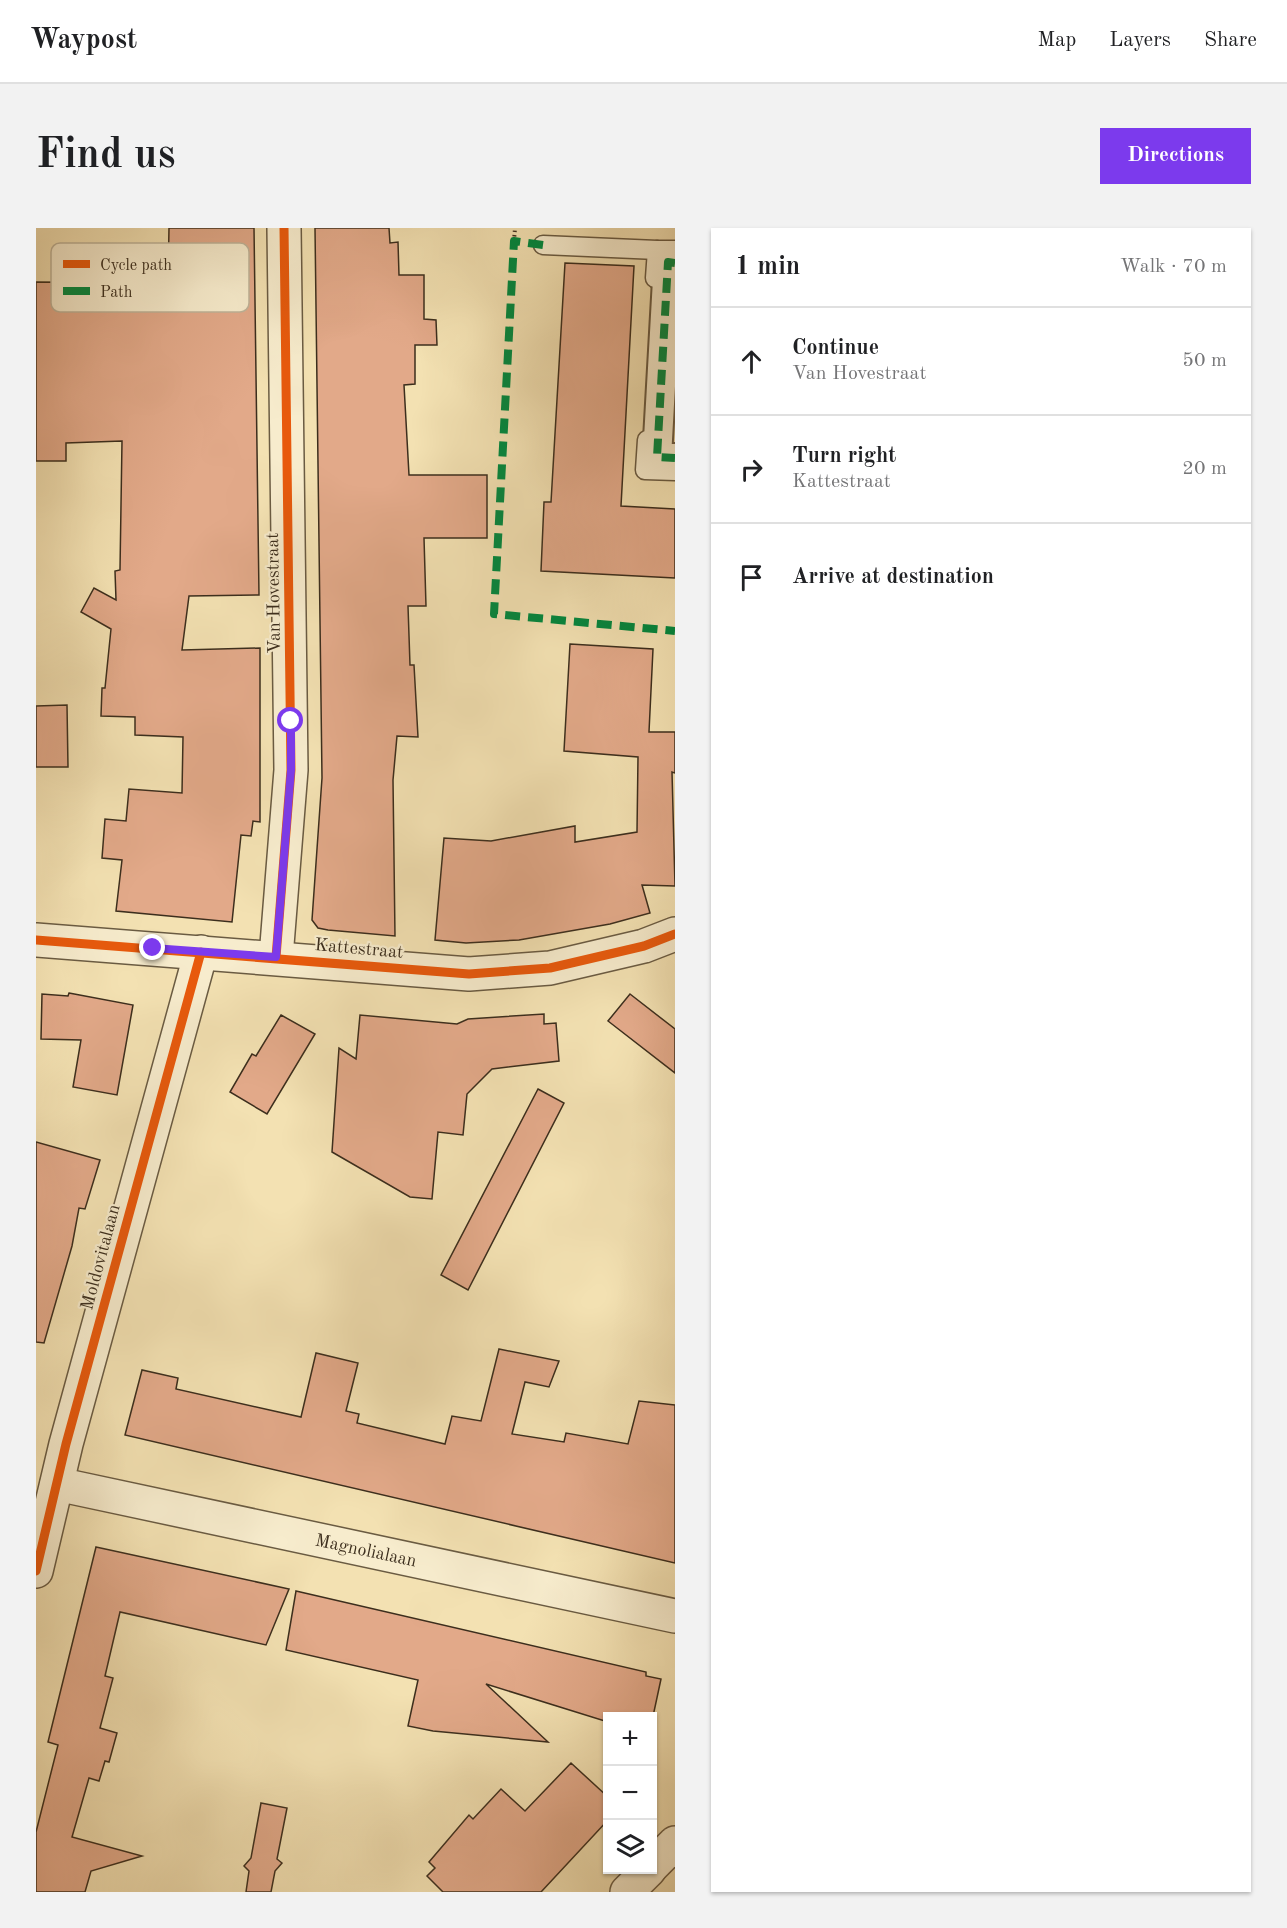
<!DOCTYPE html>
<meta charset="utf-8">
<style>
:root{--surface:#fff;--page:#f2f2f2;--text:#202124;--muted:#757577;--line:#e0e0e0;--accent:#7c3aed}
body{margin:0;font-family:"Old Standard TT",serif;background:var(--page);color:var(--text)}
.controls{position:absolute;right:18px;bottom:18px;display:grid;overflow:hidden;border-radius:0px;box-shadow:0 2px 4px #0004}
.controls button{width:54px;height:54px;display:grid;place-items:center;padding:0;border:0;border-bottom:2px solid var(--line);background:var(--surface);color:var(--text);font:30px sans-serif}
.stop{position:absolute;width:18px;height:18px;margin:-14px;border:4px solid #7c3aed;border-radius:50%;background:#fff}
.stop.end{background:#7c3aed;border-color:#fff;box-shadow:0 2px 6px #0008}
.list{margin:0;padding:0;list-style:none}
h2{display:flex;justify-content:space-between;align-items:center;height:78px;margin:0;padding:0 24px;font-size:26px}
h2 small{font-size:20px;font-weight:400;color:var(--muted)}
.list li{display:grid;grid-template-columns:39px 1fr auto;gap:18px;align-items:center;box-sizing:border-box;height:108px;padding:0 24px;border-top:2px solid var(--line)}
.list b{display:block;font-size:22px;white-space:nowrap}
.list p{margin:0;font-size:20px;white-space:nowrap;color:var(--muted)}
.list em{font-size:20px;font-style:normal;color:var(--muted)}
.icon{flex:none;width:33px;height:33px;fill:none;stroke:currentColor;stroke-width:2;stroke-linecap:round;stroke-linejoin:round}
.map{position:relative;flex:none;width:639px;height:1664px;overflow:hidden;border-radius:0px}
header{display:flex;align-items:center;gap:36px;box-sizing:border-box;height:84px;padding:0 30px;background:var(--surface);border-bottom:2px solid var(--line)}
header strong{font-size:28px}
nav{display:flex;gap:33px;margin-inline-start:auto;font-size:21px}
.intro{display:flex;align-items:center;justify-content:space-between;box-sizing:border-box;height:144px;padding:0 36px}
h1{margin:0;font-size:42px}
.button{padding:15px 27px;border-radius:0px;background:var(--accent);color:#fff;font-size:21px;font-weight:700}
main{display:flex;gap:36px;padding:0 36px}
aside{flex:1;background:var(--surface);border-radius:0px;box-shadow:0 2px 4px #0004}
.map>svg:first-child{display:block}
.building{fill:#e2a989;stroke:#3c2e1d;stroke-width:1.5}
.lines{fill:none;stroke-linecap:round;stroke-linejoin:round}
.service-casing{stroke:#6a5b42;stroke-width:21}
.pedestrian-casing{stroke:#6a5b42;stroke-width:32}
.minor-casing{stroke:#6a5b42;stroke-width:36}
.tertiary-casing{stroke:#6a5b42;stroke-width:36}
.path{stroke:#3c2e1d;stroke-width:4;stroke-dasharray:1.5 3;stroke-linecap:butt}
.service{stroke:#f7eccd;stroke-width:18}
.pedestrian{stroke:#f7eccd;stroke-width:28}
.minor{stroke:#f7eccd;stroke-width:33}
.tertiary{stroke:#f7eccd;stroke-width:33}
.quiet{stroke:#00873e;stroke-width:8;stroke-dasharray:15 8;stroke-linecap:butt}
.cycleway-casing{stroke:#f7eccd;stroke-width:13}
.cycleway{stroke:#e8590c;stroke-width:9}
.route{stroke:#7c3aed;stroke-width:8}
.labels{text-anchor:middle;stroke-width:4.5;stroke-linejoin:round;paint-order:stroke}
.street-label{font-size:18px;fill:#3c2e1d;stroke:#f7eccd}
.key{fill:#f7eccd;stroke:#bfb398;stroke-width:1.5}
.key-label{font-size:16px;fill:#3c2e1d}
</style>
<header>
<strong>Waypost</strong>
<nav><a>Map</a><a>Layers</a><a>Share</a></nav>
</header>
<div class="intro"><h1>Find us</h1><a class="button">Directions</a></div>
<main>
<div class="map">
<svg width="639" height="1664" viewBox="0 0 639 1664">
<rect width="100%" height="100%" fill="#f3e1b2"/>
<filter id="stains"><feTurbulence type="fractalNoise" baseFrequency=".00333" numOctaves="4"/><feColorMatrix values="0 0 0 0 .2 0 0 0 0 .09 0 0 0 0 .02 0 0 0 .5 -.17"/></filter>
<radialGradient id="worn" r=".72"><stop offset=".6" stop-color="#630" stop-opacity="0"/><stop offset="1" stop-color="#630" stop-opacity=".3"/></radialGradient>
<!-- building -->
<g class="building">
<polygon points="133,0 218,0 223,367 153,368 146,422 224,420 224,594 217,593 215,608 205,607 196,694 80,683 86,632 66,630 69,591 90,593 93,561 146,565 147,509 99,507 99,489 65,488 66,460 69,460 75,401 45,384 58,360 80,372 79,343 84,342 86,213 30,215 30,233 0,233 0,54 132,55"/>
<polygon points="279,0 353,0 354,15 362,14 363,47 388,47 388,91 400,92 401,117 379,117 379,156 368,157 373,247 451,247 451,310 388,310 390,378 372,378 374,437 378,437 382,509 361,508 357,552 359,708 292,702 282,700 276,692 286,550"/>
<polygon points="529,35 598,38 585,278 639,281 639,350 505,343 508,274 515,274"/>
<polygon points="534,416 617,421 613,504 639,504 639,545 636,544 639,658 606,657 614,685 574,696 483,712 430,715 399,712 408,610 455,613 539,598 539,614 601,604 602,529 528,523"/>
<polygon points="31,477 32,539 0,539 0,478"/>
<polygon points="33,765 97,777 81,867 37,859 45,812 5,811 6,766 32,768"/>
<polygon points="594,766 639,801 639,845 572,793"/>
<polygon points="508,786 508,796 520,795 523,833 456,841 431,866 427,907 402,904 396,971 374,969 296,924 303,820 320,831 324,787 421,796 432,791"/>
<polygon points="245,787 279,806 231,886 194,864 216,826 220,828"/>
<polygon points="502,861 528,875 432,1062 405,1047"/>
<polygon points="0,914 64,932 49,981 43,980 36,1018 8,1115 0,1114"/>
<polygon points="463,1121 523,1133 513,1159 489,1154 476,1206 528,1214 530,1205 592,1216 603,1173 639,1177 639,1335 89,1207 106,1142 142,1150 140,1161 265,1189 280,1125 322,1135 310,1183 323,1186 321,1195 409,1216 416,1188 445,1193"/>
<polygon points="60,1319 253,1361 230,1417 84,1384 69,1448 77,1450 64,1500 81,1505 73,1534 69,1533 63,1553 53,1550 36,1609 106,1628 55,1643 49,1664 0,1664 0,1604 22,1517 12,1514"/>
<polygon points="260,1363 610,1444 610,1448 625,1451 616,1493 616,1488 572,1488 572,1494 450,1456 512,1514 397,1503 372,1498 382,1452 250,1422"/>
<polygon points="535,1535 572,1569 572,1592 505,1664 407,1664 391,1648 399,1640 393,1634 433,1587 437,1591 465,1561 489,1583"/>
<polygon points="225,1575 251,1580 241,1631 246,1635 239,1643 235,1664 210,1664 213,1643 208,1638 215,1630"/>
</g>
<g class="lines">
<defs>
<g id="service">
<polyline points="507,17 621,22"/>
<polyline points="619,50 621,22 639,22"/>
<polyline points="611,212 609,242 639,243"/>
</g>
<polyline id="pedestrian" points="639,35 632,34 621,229 639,230"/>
<g id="minor">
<polyline points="240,729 255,542 248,0"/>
<polyline points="21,1256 639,1388"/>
<polyline points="0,1343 30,1216 165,724"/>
<polyline points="616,1638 639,1615"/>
<polyline points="591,1664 613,1642"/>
</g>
<polyline id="tertiary" points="0,712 433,746 514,740 608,718 639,706"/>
</defs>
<!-- service casing -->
<use href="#service" class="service-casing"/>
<!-- pedestrian casing -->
<use href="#pedestrian" class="pedestrian-casing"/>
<!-- minor casing -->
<use href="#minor" class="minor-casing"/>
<!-- tertiary casing -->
<use href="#tertiary" class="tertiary-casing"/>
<!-- path -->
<polyline class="path" points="478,13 479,0"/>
<!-- service -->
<use href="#service" class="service"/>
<!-- pedestrian -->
<use href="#pedestrian" class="pedestrian"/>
<!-- minor -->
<use href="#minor" class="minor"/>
<!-- tertiary -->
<use href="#tertiary" class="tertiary"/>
<!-- quiet -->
<g class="quiet">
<polyline points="507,17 478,13 458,386 639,403"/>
<polyline points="639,35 632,34 621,229 639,230"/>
</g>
<defs>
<g id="cycleway">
<polyline points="0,712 433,746 514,740 608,718 639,706"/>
<polyline points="240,729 255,542 248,0"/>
<polyline points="0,1343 30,1216 165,724"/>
</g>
</defs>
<!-- cycleway casing -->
<use href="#cycleway" class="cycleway-casing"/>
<!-- cycleway -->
<use href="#cycleway" class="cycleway"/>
</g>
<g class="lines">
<!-- route -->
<polyline class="route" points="117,720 240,729 255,542 255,493"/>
</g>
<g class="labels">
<!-- street labels -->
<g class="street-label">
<text transform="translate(237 365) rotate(-91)" y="6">Van Hovestraat</text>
<text transform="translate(323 720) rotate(5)" y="6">Kattestraat</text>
<text transform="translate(64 1029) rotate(-75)" y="6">Moldovitalaan</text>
<text transform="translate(330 1322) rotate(12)" y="6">Magnolialaan</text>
</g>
</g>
<!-- legend -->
<rect x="15" y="15" width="198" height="69" rx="9" class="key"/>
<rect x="27" y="32" width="27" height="8" fill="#e8590c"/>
<rect x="27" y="59" width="27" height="8" fill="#00873e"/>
<g class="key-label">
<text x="64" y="42">Cycle path</text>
<text x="64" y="69">Path</text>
</g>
<rect width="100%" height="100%" filter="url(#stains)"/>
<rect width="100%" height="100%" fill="url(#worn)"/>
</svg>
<div class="controls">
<button>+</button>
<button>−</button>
<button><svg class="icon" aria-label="layers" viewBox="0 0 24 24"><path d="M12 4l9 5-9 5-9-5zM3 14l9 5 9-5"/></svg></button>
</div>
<div class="stop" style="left:255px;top:493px"></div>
<div class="stop end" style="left:117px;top:720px"></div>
</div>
<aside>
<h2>1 min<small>Walk · 70 m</small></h2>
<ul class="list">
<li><svg class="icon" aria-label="ahead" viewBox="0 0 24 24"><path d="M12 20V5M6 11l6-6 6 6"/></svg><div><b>Continue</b><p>Van Hovestraat</p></div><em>50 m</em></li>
<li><svg class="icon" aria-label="right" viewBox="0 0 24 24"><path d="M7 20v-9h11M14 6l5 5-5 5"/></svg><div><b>Turn right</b><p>Kattestraat</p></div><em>20 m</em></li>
<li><svg class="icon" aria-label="arrive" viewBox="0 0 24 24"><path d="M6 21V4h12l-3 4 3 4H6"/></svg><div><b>Arrive at destination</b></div></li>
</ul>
</aside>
</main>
